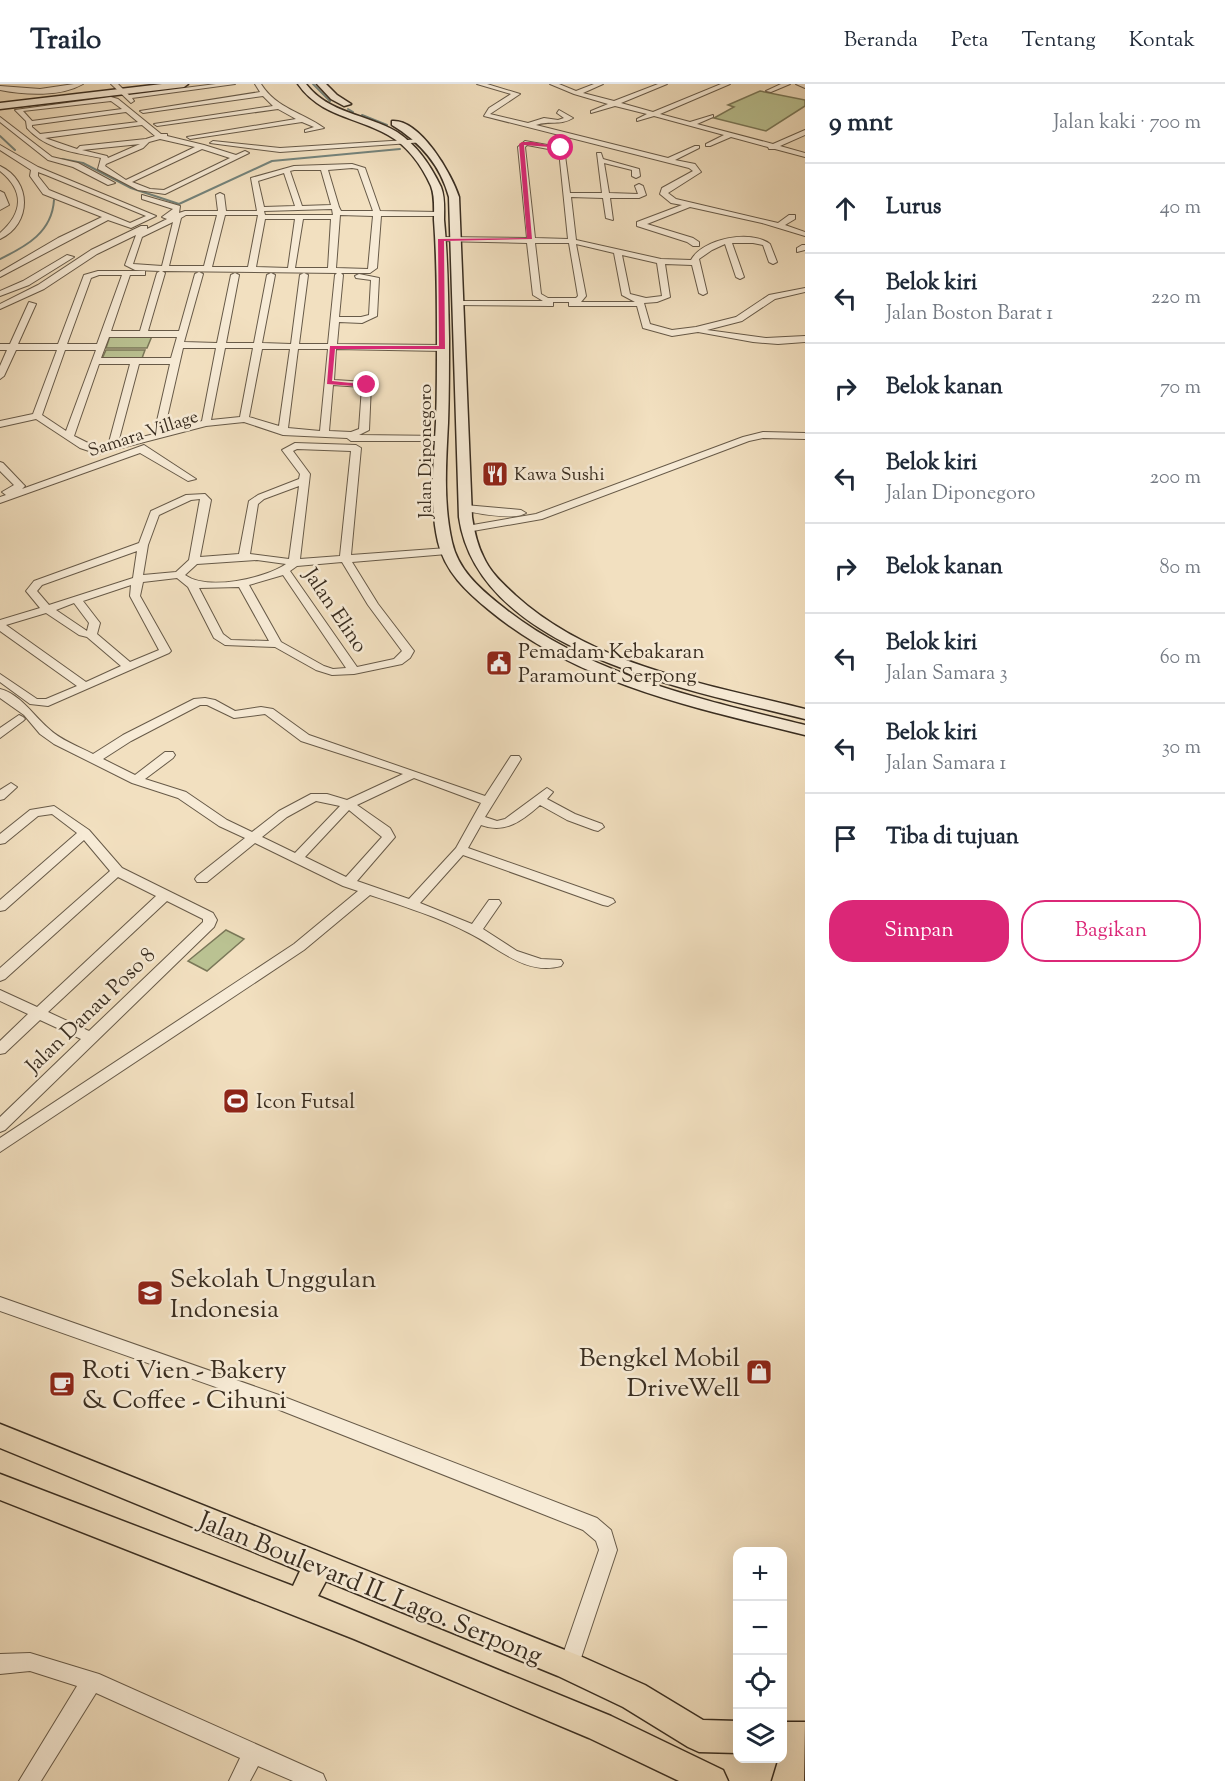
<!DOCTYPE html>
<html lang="id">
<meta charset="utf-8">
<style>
:root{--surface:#fff;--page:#f6f6f7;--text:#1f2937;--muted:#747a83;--line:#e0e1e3;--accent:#db2777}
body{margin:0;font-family:"Sorts Mill Goudy",serif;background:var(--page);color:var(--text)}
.controls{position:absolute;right:18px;bottom:18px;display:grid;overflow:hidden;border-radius:12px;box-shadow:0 6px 24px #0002}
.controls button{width:54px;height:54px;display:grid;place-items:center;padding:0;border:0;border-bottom:2px solid var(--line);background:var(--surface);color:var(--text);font:30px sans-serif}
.stop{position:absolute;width:18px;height:18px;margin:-14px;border:4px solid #db2777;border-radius:50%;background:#fff}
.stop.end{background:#db2777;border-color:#fff;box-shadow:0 2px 6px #0008}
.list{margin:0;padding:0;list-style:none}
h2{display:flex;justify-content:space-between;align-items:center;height:78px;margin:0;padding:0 24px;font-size:26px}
h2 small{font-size:20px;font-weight:400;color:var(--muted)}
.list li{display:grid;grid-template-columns:39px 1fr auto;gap:18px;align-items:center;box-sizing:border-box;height:90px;padding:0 24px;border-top:2px solid var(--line)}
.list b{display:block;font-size:22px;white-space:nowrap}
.list p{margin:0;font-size:20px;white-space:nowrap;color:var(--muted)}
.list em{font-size:20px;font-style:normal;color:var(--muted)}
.actions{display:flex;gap:12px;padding:18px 24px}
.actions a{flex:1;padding:14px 0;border:2px solid var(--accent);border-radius:24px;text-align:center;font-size:21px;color:var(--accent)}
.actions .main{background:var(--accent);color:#fff}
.icon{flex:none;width:33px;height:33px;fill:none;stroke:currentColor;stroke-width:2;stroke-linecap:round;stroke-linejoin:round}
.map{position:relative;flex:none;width:805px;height:1697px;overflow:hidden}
header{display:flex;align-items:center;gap:36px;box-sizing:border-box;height:84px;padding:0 30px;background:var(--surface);border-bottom:2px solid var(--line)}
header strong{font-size:28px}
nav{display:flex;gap:33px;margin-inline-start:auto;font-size:21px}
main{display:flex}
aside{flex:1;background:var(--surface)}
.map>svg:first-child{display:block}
.green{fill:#bac292;stroke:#7a7859;stroke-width:1.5}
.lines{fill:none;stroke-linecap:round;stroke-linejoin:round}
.stream{stroke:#74837b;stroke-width:2}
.street-casing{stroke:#675a48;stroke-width:2}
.secondary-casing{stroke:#392d20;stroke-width:3}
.primary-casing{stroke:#392d20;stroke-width:3}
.street{fill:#f7ebd6;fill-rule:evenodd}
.secondary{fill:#f7ebd6;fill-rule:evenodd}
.primary{fill:#f2e0c0;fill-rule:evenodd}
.route{fill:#db2777}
.labels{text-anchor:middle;stroke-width:5;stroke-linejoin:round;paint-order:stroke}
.far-street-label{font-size:18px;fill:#392d20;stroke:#f7ebd6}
.far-poi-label{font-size:18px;fill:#392d20;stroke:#f7ebd6;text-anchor:start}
.street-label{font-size:21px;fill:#392d20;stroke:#f7ebd6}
.poi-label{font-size:21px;fill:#392d20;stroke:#f7ebd6;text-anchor:start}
.near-poi-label{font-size:26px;fill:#392d20;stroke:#f7ebd6;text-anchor:start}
.near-street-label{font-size:26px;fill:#392d20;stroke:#f7ebd6}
</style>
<header>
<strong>Trailo</strong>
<nav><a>Beranda</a><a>Peta</a><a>Tentang</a><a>Kontak</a></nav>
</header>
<main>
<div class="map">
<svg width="805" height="1697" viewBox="0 0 805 1697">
<rect width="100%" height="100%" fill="#f2e0c0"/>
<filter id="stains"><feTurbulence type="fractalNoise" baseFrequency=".00333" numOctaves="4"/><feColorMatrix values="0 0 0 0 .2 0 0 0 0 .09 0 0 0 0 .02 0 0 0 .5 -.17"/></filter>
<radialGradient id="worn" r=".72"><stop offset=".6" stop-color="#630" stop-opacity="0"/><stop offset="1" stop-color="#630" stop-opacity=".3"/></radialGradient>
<!-- green -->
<g class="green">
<polygon points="760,7 805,16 805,22 766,47 714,34 734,23 728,21"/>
<polygon points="110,252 152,252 147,264 106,264"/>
<polygon points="106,266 145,266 141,277 101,277"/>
<polygon points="226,846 244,855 207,887 188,877"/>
</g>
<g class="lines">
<!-- stream -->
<g class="stream">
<polyline points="313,0 330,17"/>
<polyline points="348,25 353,28"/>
<polyline points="362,31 387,41"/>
<polyline points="0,52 15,66"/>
<polyline points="62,75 83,79 131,104 179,120 272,77 400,65"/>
<path d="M0,175C27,162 52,148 54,116"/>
</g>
<defs>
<g id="street">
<path d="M74,0H83C61,13 25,11 0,6V2L40,5Z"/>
<polygon points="111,0 118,0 129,11 216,0 235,0 132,14 134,17 131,19"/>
<path d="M255,0H261C277,25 302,28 324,44L305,48V46L314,43L302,38L190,55L187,53L296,35L278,25L157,42L154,40L273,22L263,12L143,29L140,27L260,8Z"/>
<path d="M477,0H487L520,10L490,30L528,39L544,34L558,36L564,34L557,29L559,26L573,34C560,42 550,36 536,41L668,74L695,62H699V64L675,76L695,80L701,88L668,109L676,115L778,139L789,131H795V135L785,141L805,148V152L762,139L690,123L647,140L693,154L699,158V162H693L687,158L637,142V138L682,121L671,119L660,110L662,104L693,87L689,84L484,32L489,24L511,10Z"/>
<polygon points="550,0 559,0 576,7 594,0 603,0 583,9 614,17 658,0 667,0 621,19 653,28 721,0 730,0 660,30 690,38 713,31 713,33 697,40 773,60 805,46 805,51 780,62 805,69 805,73 775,65 769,65 768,63 731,53 710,62 706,62 706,60 724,51 654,32 637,37 637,35 647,30 615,22 591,29 591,27 608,20 574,10"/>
<polygon points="781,0 790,0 771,8 766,7"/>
<polygon points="796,0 805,0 805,4"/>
<path d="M111,13L118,15L161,50H167V52L204,61L236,71L245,67L249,69L165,110L138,106L98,85L101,74C74,68 47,66 27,44L26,37L15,26ZM111,17L122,25L32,37L23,27ZM126,28L138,38L40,50L32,43V41ZM142,41L155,52L146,55L80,62L77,65L45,54ZM160,55L195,63L126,96L105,82L106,80L143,64L149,58ZM140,60L108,74L107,72L82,66ZM202,65L230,74L164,106L150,105L132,98Z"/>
<polygon points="0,33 52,73 78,79 115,99 108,101 73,83 48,76 0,38"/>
<polygon points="423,55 425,58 280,68 210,59 213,57 280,64"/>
<path d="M525,57L564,64L570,109H602L597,69H601L603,75L639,85L640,92L636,94L632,92V86L604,79L609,109L638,110L635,102L639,100L643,102L646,111L639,114H610L613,136L606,134L603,114L571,113L576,156L661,175L691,176C702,155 751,145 770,160L777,178L773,180L769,178L763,161L753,159H732L744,193L740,195L736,193L725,160L712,166L699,175L707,209L703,211L699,209L692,181L665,180L670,213L657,218L644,219L650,240L672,246L696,243L736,233L769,211L805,204V208L775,215L742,237L707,246L766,254L805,252V258L778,260L753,258L698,248L672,252L643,244L637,222H569V218H553V222H550L457,221L456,219L460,217H543L533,211L527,159L441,157L437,155L441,153L527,154L518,63ZM527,61L559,67L568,155L535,154L525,63ZM535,159H569L578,212L576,214H548L541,210ZM576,160L614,169L622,211L635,218H581L586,212ZM622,171L657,179L662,212L646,214L630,210Z"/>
<path d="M0,61L38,83L156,132L131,144L108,136L0,193V188L58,154L102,133L43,110L30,92L31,86L0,66ZM38,88L46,91L146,132L130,139L49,106L38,92Z"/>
<path d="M352,80L365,84L380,127L438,128L442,130L438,132H381L377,184L370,189H341L343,191L339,233H361L369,231L371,196L356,194L355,192L359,190L379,194L377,232L362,239L339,238L337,260L442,261L446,264L442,267L336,265L334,296L367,298L371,301L369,346L359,351L442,352L447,355L445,357H351L347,354L283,351L244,338L206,342L98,370L80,364L36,335L0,343V337L33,330L57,266H16L4,292L0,295V282L7,266H0V260H10L29,218L36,220L18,260H58L84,191L98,187H145V191H130L111,247H140L157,189L160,187L135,186L125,181L136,151L97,170L44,205L0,225V220L38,201L91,166L141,142H147V145L167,135L162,133L173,125L142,115V111L180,122L179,129L185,127H218L216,111L220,109L224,111L226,127H257L251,94L294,82ZM352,84L358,85L373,127H341L339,123L328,86ZM294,86H321L331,121L302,122L290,87ZM284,89L295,122L264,123L258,97ZM332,125L333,131H265L264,127ZM186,131H217L204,182H169L181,134ZM225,131H258L248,183H212ZM340,131L373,132L368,185L336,184ZM265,135H295L288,184L256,183ZM303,135H331L328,184H295ZM173,138L162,182L133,180L142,153ZM162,187L337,189L335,191L328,260H299L308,191L304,189L300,191L291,260L262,259L275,191L271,189L267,191L254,259H226L239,191L235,189L231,191L217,259L184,258L203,190L199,188L195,190L179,247H148L165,189ZM99,191H122L97,260H67L91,194ZM109,253H177L171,274H101ZM183,264H216L202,337L164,347ZM225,264H253L240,333L211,336ZM262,265H290L279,342L249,333ZM298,265H328L320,347L288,344ZM65,266H96L66,347L42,331ZM99,280H130L108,362L98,364L74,352ZM139,280H170L154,350L118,359ZM333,301L362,303L359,345L351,348L329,347Z"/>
<path d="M0,82C32,97 32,140 0,155V149C23,129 25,107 0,87Z"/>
<polygon points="0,107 4,109 9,121 0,126"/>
<polygon points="802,161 805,161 805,166 797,168 797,164"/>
<polygon points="67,171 74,173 29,201 0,212 0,207 23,197"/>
<polygon points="763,348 805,349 805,355 763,354 749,357 542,435 467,448 462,445 467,442 536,430 743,353"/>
<path d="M295,359L356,361L361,364L351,471L447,464L452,467L447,470L352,478L378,520L414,567L410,574L402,580L354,590L332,591L316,586L275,563L225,561L214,554L188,503L177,494L143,498L140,512L171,567L169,569L48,622L30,620L0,598V590L37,615H46L77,602L0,547V536L40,524L26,507L34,497L139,459L151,427L186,411L205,410L211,416L200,473L239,470L249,417L258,411L299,395L300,390L282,366ZM297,365L351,367L340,472L300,475L310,390L293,367ZM299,402L289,475L250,470L258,420L264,415ZM200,415L189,476L176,488L143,491L148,461L159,431L191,416ZM137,467L133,494L49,521L37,507L42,501ZM257,476L286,480C264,495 207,507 185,491L197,480ZM342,478L368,521L402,567L394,575L357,583L290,487L297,482ZM283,491L346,584L333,585L324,582L281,558L249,501ZM131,501L130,512L159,566L130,578L97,550L100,539L83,517ZM239,503L269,557L231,556L223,550L199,504ZM74,519L89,539L87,547L56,526ZM46,529L79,551L87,553L121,582L86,598L6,541Z"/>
<polygon points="144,361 196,395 188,397 140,369 0,419 0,413 6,411 2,408 14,401 0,387 0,378 3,379 23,400 25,402 22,405"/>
<path d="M465,421L521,426L526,429C514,437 476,429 461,426L460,424Z"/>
<path d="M0,605C20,610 33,631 48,644C60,656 78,662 93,670L123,651L194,615L205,614L215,616L235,627L261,623L273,625L309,651L485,712L511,672H519L521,675L485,733L497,737L505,735L547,704L553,708L547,715L575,730L602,740L604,743L598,747L594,746L567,736L540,721C522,737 505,750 481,741L468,764L613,815L615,818L608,822L603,821L463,771L420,819L472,840L489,816H499L501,819L483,845L517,867L541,875L561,876L563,879L561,882C525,892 498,863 469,849C438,833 403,822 370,811L304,866L0,1068V1054L294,860L358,807L343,802L255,759L207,798H197L195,795L197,792L245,754L219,742L178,714L132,699L54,660L40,650L24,631L0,614ZM200,621H207L234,634L265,630L301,657L403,690L347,716L327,710H311L279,727L252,748L227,736L186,708L145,695L173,674L175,671L173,668H165L135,691L103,675L131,657ZM414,694L481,719L456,764L409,815L357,797L395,753L390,744L357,721ZM316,717L340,722L295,769L262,753L287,733ZM349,726L382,753L346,793L305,773Z"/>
<polygon points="19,631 23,633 25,635 23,637 0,654 0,644"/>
<polygon points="11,699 17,703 4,715 0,716 0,706"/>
<path d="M54,722L89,746L122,784L213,829L217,836L214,843L5,1046L0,1048V1033L81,955L40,936L5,969L0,970V957L28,930L0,917V906L37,923L156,812L118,793L5,895L0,897V884L110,787L84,756L5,826L0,827V816L77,749L52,730L38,732L5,759L0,760V750L30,726ZM167,817L203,835V838L89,947L48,928Z"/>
<polygon points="0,1213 279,1311 597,1434 611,1446 617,1466 576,1589 569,1592 562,1589 559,1582 599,1466 596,1457 583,1446 267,1321 0,1227"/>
<polygon points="30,1569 99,1590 323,1690 326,1697 293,1697 258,1682 250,1697 229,1697 240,1674 96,1609 41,1697 19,1697 77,1602 30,1587 0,1590 0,1570"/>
</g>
<g id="secondary">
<polygon points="162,0 188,0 184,3 0,25 0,19"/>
<path d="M298,0H306C329,30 367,30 397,48C417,61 431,82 441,103C445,113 444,125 444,136C448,175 448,215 449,254C449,283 449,311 448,339C446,379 443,419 452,458C458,485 478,503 499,520C586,591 699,615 805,641V651C696,624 578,600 489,526C467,508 445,488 438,458C429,419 434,378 436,338C437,311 437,283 437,256C437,216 437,176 434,136C434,125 435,112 431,102C422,82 408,62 388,51C356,33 320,32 298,0Z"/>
<polygon points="317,0 326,0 337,11 351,20 344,22 331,15"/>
<path d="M392,37C420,35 452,90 459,113L472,433C474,446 477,460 483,472C490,488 502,499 515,511C593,582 706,600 805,625V635C695,607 478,569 459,433L449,113C440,80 420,58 392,41Z"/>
</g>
<g id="primary">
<polygon points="0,1340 580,1572 645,1601 703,1636 738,1637 738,1669 699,1668 688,1663 623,1623 558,1592 326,1497 318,1512 611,1632 723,1686 728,1697 679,1697 589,1654 354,1555 0,1416 0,1390 293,1502 300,1487 0,1364"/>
<polygon points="782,1638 805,1638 804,1697 772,1697 779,1674 782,1674"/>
</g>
</defs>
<!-- street casing -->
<use href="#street" class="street-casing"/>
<!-- secondary casing -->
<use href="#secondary" class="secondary-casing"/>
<!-- primary casing -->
<use href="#primary" class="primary-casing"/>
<!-- street -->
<use href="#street" class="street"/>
<!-- secondary -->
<use href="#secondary" class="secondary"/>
<!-- primary -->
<use href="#primary" class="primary"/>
</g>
<!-- route -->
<polygon class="route" points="522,58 533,58 563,64 524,61 532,155 444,157 445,265 335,265 332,297 370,301 367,303 327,300 330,262 439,262 438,155 527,154 519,60"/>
<!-- icons -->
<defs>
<symbol id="restaurant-square" viewBox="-11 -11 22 22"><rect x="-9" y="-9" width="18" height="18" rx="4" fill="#8f2418" stroke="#f7ebd6"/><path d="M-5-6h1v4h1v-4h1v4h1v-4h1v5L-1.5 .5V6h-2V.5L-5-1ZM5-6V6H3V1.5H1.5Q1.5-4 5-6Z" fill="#fff"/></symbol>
<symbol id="civic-square" viewBox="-11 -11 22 22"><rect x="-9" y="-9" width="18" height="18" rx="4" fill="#8f2418" stroke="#f7ebd6"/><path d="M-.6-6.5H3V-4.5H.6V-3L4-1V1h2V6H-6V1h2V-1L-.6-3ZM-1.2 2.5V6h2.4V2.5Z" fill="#fff"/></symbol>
<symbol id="stadium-square" viewBox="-11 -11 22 22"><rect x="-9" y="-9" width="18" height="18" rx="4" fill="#8f2418" stroke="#f7ebd6"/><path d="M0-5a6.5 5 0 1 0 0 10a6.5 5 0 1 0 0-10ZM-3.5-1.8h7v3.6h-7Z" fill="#fff"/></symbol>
<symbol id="school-square" viewBox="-11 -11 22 22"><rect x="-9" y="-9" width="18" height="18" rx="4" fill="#8f2418" stroke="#f7ebd6"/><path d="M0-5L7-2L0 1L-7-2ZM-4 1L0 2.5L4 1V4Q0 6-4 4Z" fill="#fff"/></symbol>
<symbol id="shop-square" viewBox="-11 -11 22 22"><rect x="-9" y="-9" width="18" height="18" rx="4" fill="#8f2418" stroke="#f7ebd6"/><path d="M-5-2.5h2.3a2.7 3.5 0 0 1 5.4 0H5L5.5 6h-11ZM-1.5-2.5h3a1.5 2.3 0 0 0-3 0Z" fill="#fff"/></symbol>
<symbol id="cafe-square" viewBox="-11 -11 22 22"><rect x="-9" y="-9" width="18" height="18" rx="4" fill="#8f2418" stroke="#f7ebd6"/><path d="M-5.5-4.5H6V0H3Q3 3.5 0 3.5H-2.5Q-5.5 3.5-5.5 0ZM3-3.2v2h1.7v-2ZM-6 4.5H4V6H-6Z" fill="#fff"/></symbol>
</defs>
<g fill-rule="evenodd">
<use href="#restaurant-square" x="480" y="375" width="30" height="30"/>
<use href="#civic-square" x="484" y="564" width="30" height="30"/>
<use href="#stadium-square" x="221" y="1002" width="30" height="30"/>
<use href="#school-square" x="135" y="1194" width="30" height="30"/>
<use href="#shop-square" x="744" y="1273" width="30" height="30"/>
<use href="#cafe-square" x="47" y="1285" width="30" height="30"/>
</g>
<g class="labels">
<!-- far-street labels -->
<g class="far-street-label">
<text transform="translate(143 349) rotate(-18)" y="6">Samara Village</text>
<text transform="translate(425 367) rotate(-90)" y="6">Jalan Diponegoro</text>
</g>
<!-- far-poi labels -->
<g class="far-poi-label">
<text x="514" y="396">Kawa Sushi</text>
</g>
<!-- street labels -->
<g class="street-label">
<text transform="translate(336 526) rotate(56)" y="7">Jalan Elino</text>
<text transform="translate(90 926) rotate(-44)" y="7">Jalan Danau Poso 8</text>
</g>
<!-- poi labels -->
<g class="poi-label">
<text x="518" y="574">Pemadam Kebakaran<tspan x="518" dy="24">Paramount Serpong</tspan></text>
<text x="256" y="1024">Icon Futsal</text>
</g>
<!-- near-poi labels -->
<g class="near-poi-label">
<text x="170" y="1203">Sekolah Unggulan<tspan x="170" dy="30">Indonesia</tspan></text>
<text x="740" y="1282" text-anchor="end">Bengkel Mobil<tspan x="740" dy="30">DriveWell</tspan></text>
<text x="82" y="1294">Roti Vien - Bakery<tspan x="82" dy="30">&amp; Coffee - Cihuni</tspan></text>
</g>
<!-- near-street labels -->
<g class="near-street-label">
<text transform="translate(371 1503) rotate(22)" y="9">Jalan Boulevard IL Lago. Serpong</text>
</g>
</g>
<rect width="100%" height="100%" filter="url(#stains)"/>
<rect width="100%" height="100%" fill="url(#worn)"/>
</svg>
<div class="controls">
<button>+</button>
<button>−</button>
<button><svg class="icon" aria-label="locate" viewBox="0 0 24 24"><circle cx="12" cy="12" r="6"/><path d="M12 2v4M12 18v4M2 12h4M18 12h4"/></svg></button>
<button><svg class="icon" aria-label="layers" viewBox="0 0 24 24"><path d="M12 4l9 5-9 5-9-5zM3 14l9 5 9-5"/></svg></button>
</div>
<div class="stop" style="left:561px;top:64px"></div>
<div class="stop end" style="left:367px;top:301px"></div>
</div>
<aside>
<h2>9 mnt<small>Jalan kaki · 700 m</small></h2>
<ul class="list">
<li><svg class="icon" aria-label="ahead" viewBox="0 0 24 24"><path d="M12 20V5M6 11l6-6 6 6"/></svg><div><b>Lurus</b></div><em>40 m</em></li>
<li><svg class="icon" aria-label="left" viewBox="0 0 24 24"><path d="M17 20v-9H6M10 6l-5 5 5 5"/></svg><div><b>Belok kiri</b><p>Jalan Boston Barat 1</p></div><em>220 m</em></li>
<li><svg class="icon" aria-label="right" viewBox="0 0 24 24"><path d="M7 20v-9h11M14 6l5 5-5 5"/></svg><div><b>Belok kanan</b></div><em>70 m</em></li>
<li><svg class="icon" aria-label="left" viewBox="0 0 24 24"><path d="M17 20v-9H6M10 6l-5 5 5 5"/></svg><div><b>Belok kiri</b><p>Jalan Diponegoro</p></div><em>200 m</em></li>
<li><svg class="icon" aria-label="right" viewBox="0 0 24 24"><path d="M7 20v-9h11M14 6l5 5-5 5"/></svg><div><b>Belok kanan</b></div><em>80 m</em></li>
<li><svg class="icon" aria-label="left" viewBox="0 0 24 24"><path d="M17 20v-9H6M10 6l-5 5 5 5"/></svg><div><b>Belok kiri</b><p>Jalan Samara 3</p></div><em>60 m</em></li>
<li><svg class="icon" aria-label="left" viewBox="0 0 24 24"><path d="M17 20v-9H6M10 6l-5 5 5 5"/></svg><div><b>Belok kiri</b><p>Jalan Samara 1</p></div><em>30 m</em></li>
<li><svg class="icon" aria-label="arrive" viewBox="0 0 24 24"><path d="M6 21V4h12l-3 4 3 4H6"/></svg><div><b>Tiba di tujuan</b></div></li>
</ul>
<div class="actions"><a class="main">Simpan</a><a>Bagikan</a></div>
</aside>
</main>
